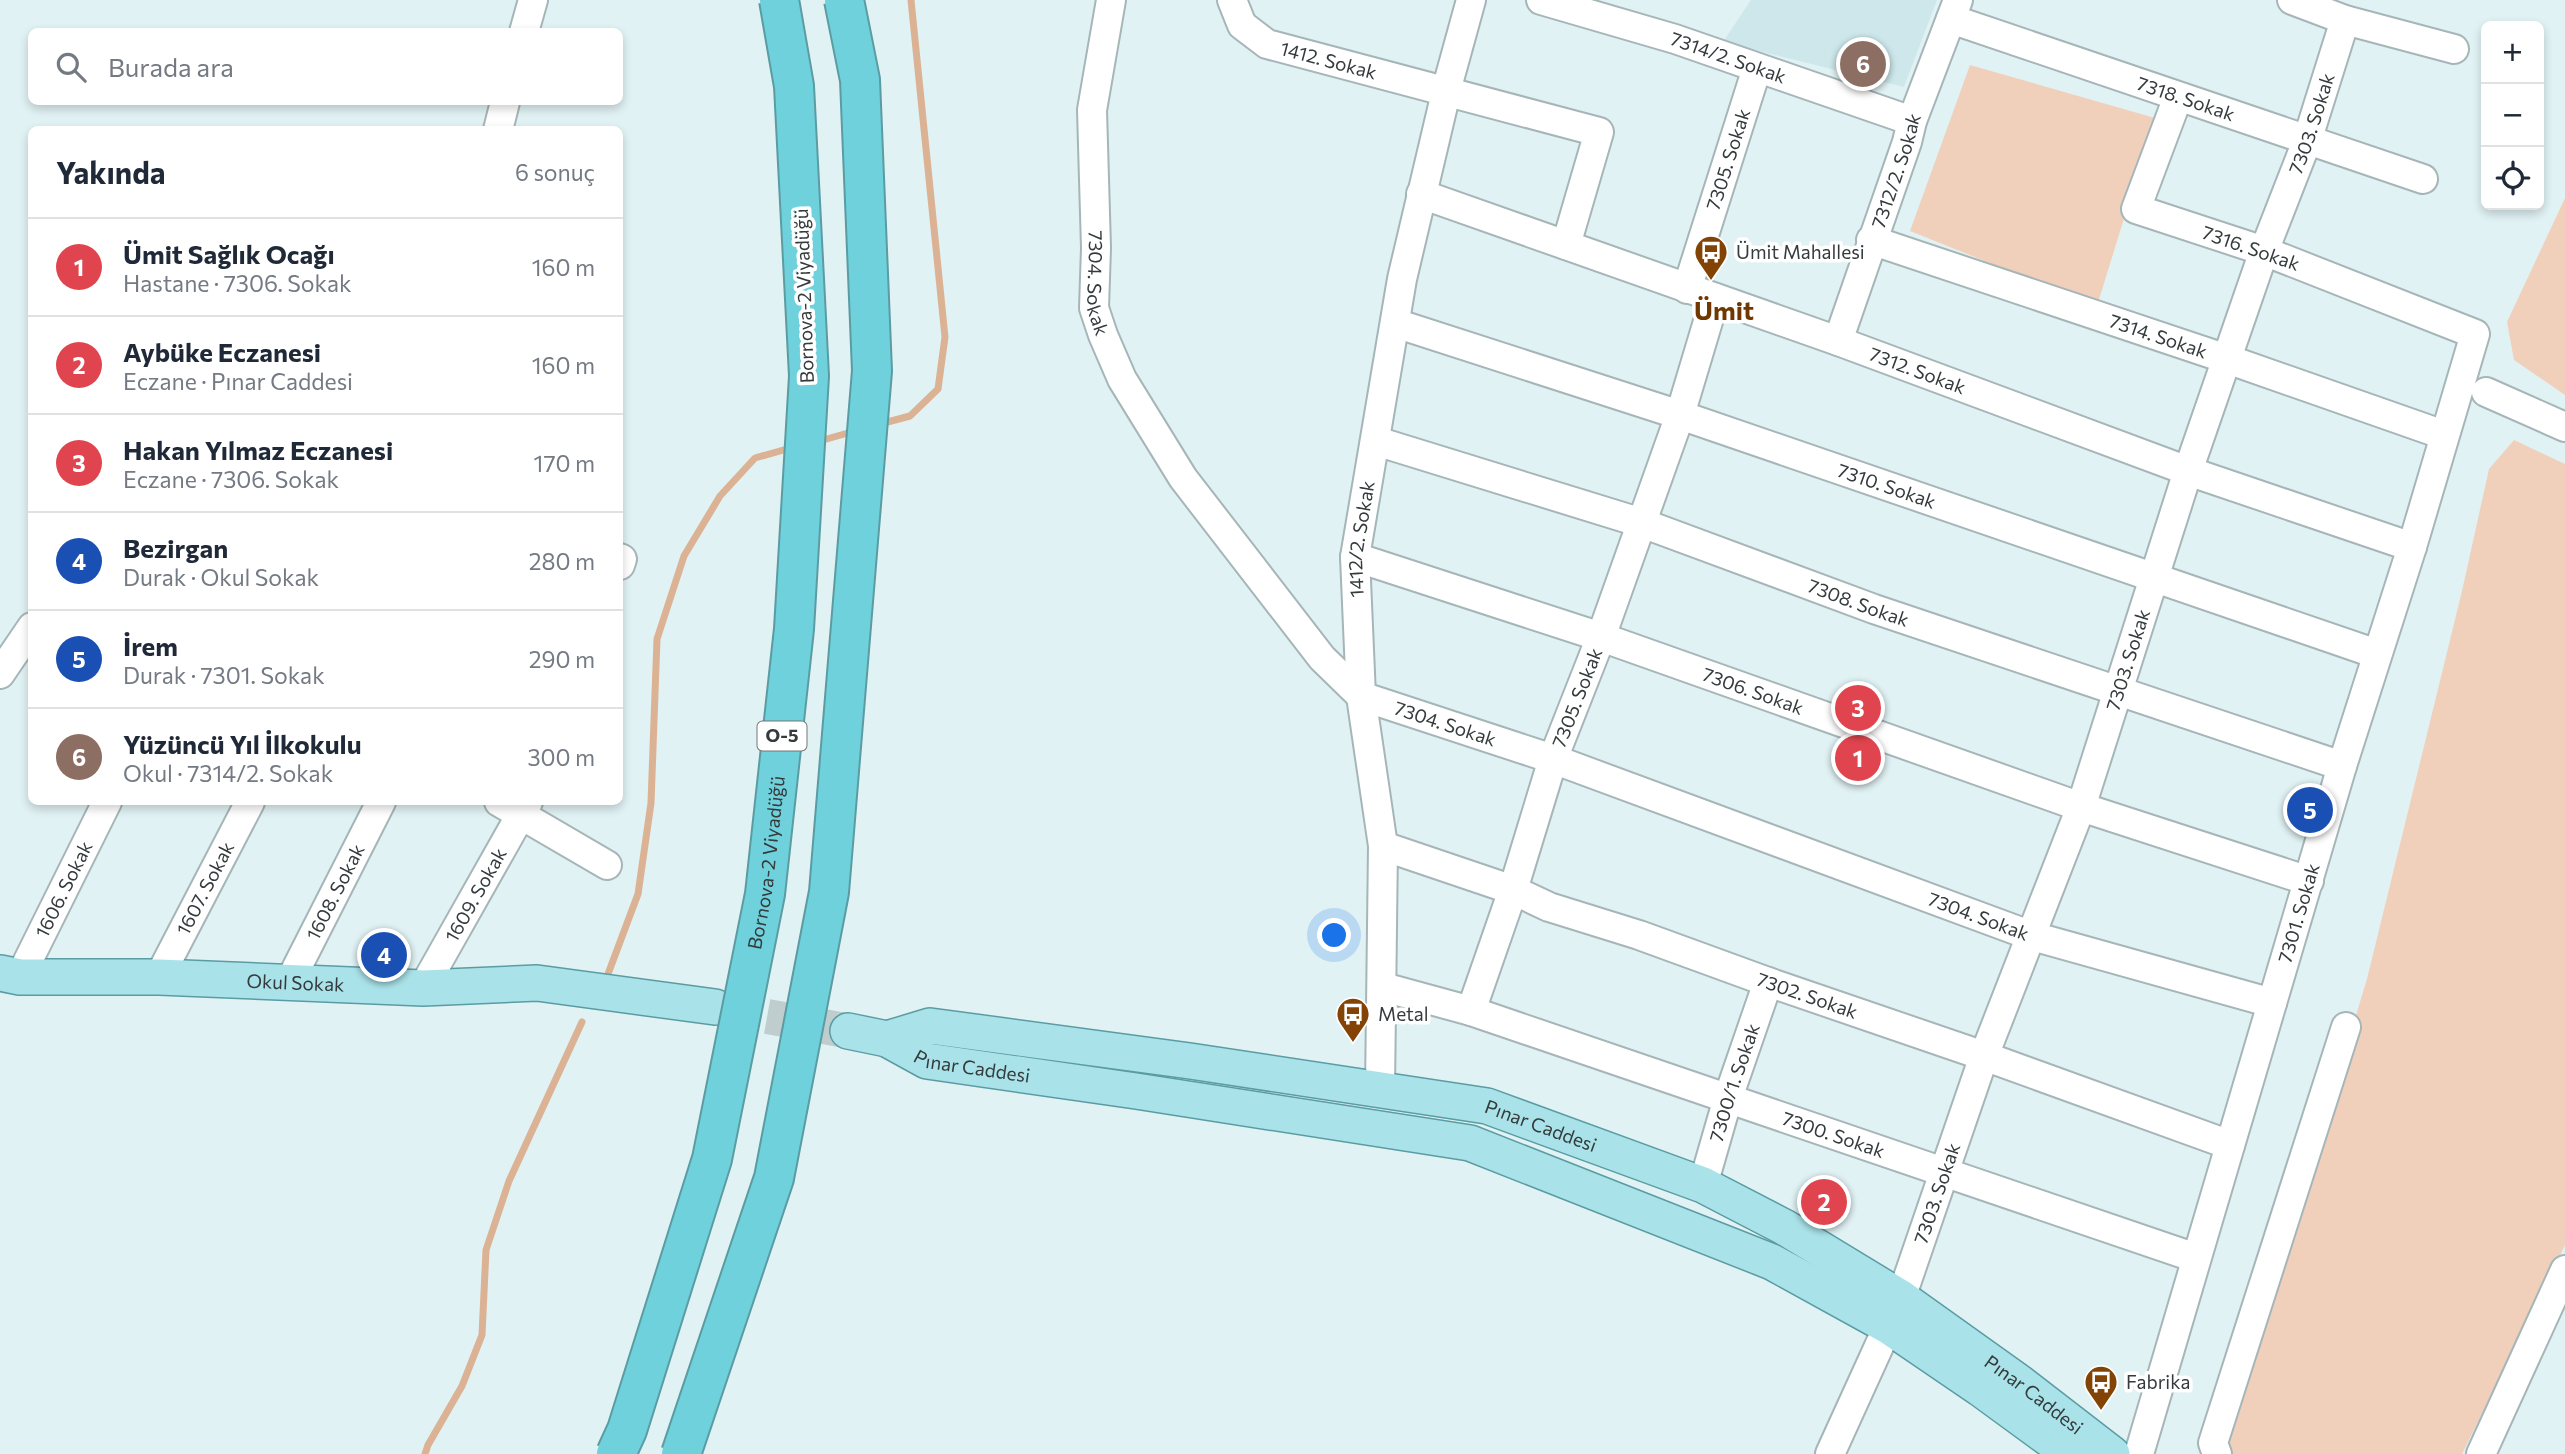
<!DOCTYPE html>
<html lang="tr">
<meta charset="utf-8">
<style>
:root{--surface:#fff;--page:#f6f6f7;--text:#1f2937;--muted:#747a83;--line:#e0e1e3;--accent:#7c3aed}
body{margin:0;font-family:Commissioner,sans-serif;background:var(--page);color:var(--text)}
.controls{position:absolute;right:21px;top:21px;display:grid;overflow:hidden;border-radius:10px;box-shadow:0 4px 10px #0003}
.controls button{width:63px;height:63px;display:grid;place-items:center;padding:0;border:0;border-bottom:2px solid var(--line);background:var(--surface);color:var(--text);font:35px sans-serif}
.you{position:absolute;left:1335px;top:936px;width:24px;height:24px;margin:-18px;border:5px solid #fff;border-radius:50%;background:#1a73e8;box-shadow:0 0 0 10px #1a73e833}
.badge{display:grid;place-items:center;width:46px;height:46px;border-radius:50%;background:var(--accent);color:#fff;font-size:23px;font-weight:700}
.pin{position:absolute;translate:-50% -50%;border:4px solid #fff;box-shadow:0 2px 7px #0006}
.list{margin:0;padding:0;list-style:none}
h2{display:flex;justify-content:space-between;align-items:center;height:91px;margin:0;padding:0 28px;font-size:30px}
h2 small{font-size:23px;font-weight:400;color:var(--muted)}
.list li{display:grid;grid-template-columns:46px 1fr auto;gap:21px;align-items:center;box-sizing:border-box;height:98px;padding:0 28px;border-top:2px solid var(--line)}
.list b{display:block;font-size:26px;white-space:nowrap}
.list p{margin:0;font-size:23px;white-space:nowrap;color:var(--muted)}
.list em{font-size:23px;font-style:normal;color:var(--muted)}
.icon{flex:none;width:38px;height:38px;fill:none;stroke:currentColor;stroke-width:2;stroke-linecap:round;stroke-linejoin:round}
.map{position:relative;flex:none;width:2565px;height:1454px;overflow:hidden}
.search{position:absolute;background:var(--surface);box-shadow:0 4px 10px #0003;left:28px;top:28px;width:595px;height:77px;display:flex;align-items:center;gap:18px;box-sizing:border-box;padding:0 24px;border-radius:10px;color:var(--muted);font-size:26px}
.panel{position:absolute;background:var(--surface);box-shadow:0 4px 10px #0003;left:28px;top:126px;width:595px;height:679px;border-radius:10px}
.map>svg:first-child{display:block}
.built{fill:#cde7ea}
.green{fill:#f0d0ba}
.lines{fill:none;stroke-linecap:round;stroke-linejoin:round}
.stream{stroke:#dcb295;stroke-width:7}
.major-tunnel{stroke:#bfcdcf;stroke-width:35;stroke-dasharray:35 18;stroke-linecap:butt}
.minor-casing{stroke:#a6b6b8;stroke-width:32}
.major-casing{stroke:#5b9ca3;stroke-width:38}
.minor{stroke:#fff;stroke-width:28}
.major{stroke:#a9e3e9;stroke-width:35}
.highway-bridge-casing{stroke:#5b9ca3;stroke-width:42;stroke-linecap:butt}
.highway-bridge{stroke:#6fd1db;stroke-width:38}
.labels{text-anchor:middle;stroke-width:7;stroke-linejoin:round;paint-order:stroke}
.shield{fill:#fff;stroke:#727676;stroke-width:2}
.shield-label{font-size:18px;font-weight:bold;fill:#353b3c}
.street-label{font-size:19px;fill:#353b3c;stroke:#fff}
.poi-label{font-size:19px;fill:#353b3c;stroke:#fff;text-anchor:start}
.district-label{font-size:26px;font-weight:bold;fill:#703700;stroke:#fff}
</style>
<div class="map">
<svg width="2565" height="1454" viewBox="0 0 2565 1454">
<rect width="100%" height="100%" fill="#e1f2f4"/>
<!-- built -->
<polygon class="built" points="1751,0 1937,0 1904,87 1723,42"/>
<!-- green -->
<g class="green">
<polygon points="1970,65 2155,118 2097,306 1910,231"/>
<polygon points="2565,198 2565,395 2514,360 2507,322"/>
<polygon points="2514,440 2565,464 2565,1245 2462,1454 2232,1454 2227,1439 2367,979 2462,591 2489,469"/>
</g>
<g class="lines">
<!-- stream -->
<g class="stream">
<polyline points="880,424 910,416 938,389 945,337 911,0"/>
<polyline points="816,442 855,431"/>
<polyline points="608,974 638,894 651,803 657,639 684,556 720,496 755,458 794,447"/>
<polyline points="425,1454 428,1445 462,1386 482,1335 486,1250 509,1181 582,1022"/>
</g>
<!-- major-tunnel -->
<polyline class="major-tunnel" points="715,1007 848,1031"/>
<defs>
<g id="minor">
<path id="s1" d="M1111,0L1092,110L1096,248L1094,308L1103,335L1122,379L1183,478L1322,658L1361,696L1553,759L2032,936L2272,1003"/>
<path id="s2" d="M1232,0L1242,25L1267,44L1599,132L1566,245"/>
<path id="s3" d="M1541,0L1675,39L1912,121"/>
<polyline points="2292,0 2345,20 2454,49"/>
<path id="s4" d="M1951,19L2423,179"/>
<polyline points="524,32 533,0"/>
<polyline points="498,130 505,102"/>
<path id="s5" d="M1421,194L1838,341L2188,471L2412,547"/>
<path id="s6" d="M1871,240L2227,359L2444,435"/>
<path id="s7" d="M1687,289L1757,68"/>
<path id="s8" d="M1395,323L1680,415L2377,654"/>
<path id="s9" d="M1838,341L1907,142L1912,121L1958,0"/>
<polyline points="2486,392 2565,427"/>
<path id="s10" d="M1376,441L1642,523L1874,609L2342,766"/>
<path id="s11" d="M1355,557L1601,637L2081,807L2309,881"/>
<polyline points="620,558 622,559 620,565"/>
<polyline points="0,674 32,627"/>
<polyline points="499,802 607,865"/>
<path id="s12" d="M1383,846L1513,890L1549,907L1639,935L1768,982L1984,1056L2230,1145"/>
<path id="s13" d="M20,977L107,802"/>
<path id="s14" d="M159,977L250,802"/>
<path id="s15" d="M289,983L381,802"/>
<path id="s16" d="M1383,987L1471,1011L1513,890L1553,759L1601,637L1680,415L1715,298"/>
<path id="s17" d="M423,988L528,802"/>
<path id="s18" d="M1471,1011L2196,1258"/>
<path id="s19" d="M1380,1090L1383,846L1361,696L1355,557L1402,279L1449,80L1471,0"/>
<path id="s20" d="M1703,1185L1728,1098L1768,982"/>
<path id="s21" d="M1830,1454L1901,1298L1984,1056L2081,807L2188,471L2264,251L2307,141L2345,20"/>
<path id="s22" d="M2139,1454L2342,766L2412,547L2475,334L2264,251L2136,209L2178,97"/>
<polyline points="2217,1454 2213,1443 2346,1027"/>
<polyline points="2481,1454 2565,1270"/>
</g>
<g id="major">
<path id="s23" d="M0,973L20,977H159L423,988L537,983L715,1007"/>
<path id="s24" d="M848,1031L887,1039L927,1061L1136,1091L1470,1143L1772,1262L1890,1327L1981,1389L2070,1454"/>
<path id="s25" d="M887,1039L930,1026L1190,1061L1487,1106L1703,1185L1784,1227L1901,1298L2020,1383L2112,1454"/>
</g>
</defs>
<!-- minor casing -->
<use href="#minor" class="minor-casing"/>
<!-- major casing -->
<use href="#major" class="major-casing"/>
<!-- minor -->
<use href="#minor" class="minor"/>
<!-- major -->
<use href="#major" class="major"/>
<defs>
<g id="highway-bridge">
<path id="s26" d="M616,1454L627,1430L712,1159L765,894L794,629L809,376L794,86L779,0"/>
<polyline points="681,1454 774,1178 829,892 872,371 860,80 844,0"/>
</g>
</defs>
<!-- highway-bridge casing -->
<use href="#highway-bridge" class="highway-bridge-casing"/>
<!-- highway-bridge -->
<use href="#highway-bridge" class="highway-bridge"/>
</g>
<!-- icons -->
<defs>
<symbol id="bus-pin" viewBox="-11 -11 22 30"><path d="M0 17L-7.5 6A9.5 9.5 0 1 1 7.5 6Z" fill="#824305" stroke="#fff"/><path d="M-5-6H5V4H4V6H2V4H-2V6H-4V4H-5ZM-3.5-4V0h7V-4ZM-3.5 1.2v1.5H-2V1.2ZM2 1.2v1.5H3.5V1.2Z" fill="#fff"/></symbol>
</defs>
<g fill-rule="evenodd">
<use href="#bus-pin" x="1692" y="233" width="38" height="52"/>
<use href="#bus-pin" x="1334" y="995" width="38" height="52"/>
<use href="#bus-pin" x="2082" y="1363" width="38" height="52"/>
</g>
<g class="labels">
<!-- shield labels -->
<rect class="shield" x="757.5" y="721.5" width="49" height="29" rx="5"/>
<g class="shield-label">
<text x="782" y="742">O-5</text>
</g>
<!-- street labels -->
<g class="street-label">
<text dy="7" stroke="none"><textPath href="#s3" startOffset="196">7314/2. Sokak</textPath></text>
<text dy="7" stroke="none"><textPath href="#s2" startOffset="122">1412. Sokak</textPath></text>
<text dy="7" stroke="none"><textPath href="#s4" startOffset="248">7318. Sokak</textPath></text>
<text dy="7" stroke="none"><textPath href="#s21" startOffset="1416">7303. Sokak</textPath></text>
<text dy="7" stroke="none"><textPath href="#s7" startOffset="136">7305. Sokak</textPath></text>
<text dy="7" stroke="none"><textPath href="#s9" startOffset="180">7312/2. Sokak</textPath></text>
<text transform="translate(2251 248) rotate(19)" y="7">7316. Sokak</text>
<text dy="7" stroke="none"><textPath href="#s1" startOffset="285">7304. Sokak</textPath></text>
<text transform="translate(804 296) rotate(-92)" y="7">Bornova-2 Viyadüğü</text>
<text dy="7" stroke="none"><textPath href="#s6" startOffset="303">7314. Sokak</textPath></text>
<text dy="7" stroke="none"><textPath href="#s5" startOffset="527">7312. Sokak</textPath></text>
<text dy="7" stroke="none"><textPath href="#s8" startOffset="518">7310. Sokak</textPath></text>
<text dy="7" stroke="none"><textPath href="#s19" startOffset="553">1412/2. Sokak</textPath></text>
<text dy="7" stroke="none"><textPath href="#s10" startOffset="509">7308. Sokak</textPath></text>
<text dy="7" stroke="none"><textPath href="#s21" startOffset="849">7303. Sokak</textPath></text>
<text dy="7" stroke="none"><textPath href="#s11" startOffset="420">7306. Sokak</textPath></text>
<text dy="7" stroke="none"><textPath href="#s16" startOffset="422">7305. Sokak</textPath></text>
<text dy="7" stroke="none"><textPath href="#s1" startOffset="873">7304. Sokak</textPath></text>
<text dy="7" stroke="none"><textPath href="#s26" startOffset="612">Bornova-2 Viyadüğü</textPath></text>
<text dy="7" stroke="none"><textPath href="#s13" startOffset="98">1606. Sokak</textPath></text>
<text dy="7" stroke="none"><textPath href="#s14" startOffset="100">1607. Sokak</textPath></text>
<text dy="7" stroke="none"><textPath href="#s15" startOffset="102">1608. Sokak</textPath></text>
<text dy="7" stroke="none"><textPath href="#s17" startOffset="107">1609. Sokak</textPath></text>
<text dy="7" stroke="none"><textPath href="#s22" startOffset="564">7301. Sokak</textPath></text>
<text dy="7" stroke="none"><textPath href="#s1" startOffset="1440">7304. Sokak</textPath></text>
<text dy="7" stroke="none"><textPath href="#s23" startOffset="296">Okul Sokak</textPath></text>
<text dy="7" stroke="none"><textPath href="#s12" startOffset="450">7302. Sokak</textPath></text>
<text dy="7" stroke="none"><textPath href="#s24" startOffset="131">Pınar Caddesi</textPath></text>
<text dy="7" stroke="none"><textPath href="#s20" startOffset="107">7300/1. Sokak</textPath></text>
<text dy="7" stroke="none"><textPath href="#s25" startOffset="665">Pınar Caddesi</textPath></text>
<text dy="7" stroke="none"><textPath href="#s18" startOffset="383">7300. Sokak</textPath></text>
<text dy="7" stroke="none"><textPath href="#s21" startOffset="282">7303. Sokak</textPath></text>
<text dy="7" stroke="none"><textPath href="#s25" startOffset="1230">Pınar Caddesi</textPath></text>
</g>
<!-- poi labels -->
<g class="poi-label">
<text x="1736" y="259">Ümit Mahallesi</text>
<text x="1378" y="1021">Metal</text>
<text x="2126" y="1389">Fabrika</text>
</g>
<!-- district labels -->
<g class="district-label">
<text x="1724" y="320">Ümit</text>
</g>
</g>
</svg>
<div class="controls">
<button>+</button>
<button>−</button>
<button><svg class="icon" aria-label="locate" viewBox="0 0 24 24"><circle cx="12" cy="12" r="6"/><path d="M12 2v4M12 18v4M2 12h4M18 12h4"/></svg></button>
</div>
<div class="you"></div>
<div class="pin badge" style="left:1858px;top:758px;background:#e0444e">1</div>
<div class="pin badge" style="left:1824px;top:1202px;background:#e0444e">2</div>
<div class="pin badge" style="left:1858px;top:708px;background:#e0444e">3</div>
<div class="pin badge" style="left:384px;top:955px;background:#1a4fb4">4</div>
<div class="pin badge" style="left:2310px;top:810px;background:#1a4fb4">5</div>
<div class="pin badge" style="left:1863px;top:64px;background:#8d6e63">6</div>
<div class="search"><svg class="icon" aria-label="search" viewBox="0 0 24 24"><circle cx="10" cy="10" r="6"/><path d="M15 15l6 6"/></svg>Burada ara</div>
<section class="panel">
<h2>Yakında<small>6 sonuç</small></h2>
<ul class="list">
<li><span class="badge" style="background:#e0444e">1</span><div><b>Ümit Sağlık Ocağı</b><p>Hastane · 7306. Sokak</p></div><em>160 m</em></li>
<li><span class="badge" style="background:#e0444e">2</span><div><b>Aybüke Eczanesi</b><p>Eczane · Pınar Caddesi</p></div><em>160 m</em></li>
<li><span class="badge" style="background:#e0444e">3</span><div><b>Hakan Yılmaz Eczanesi</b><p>Eczane · 7306. Sokak</p></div><em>170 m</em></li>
<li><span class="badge" style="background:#1a4fb4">4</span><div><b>Bezirgan</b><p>Durak · Okul Sokak</p></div><em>280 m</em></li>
<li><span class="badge" style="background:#1a4fb4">5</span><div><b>İrem</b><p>Durak · 7301. Sokak</p></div><em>290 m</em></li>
<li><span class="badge" style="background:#8d6e63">6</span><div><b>Yüzüncü Yıl İlkokulu</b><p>Okul · 7314/2. Sokak</p></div><em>300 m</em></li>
</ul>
</section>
</div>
